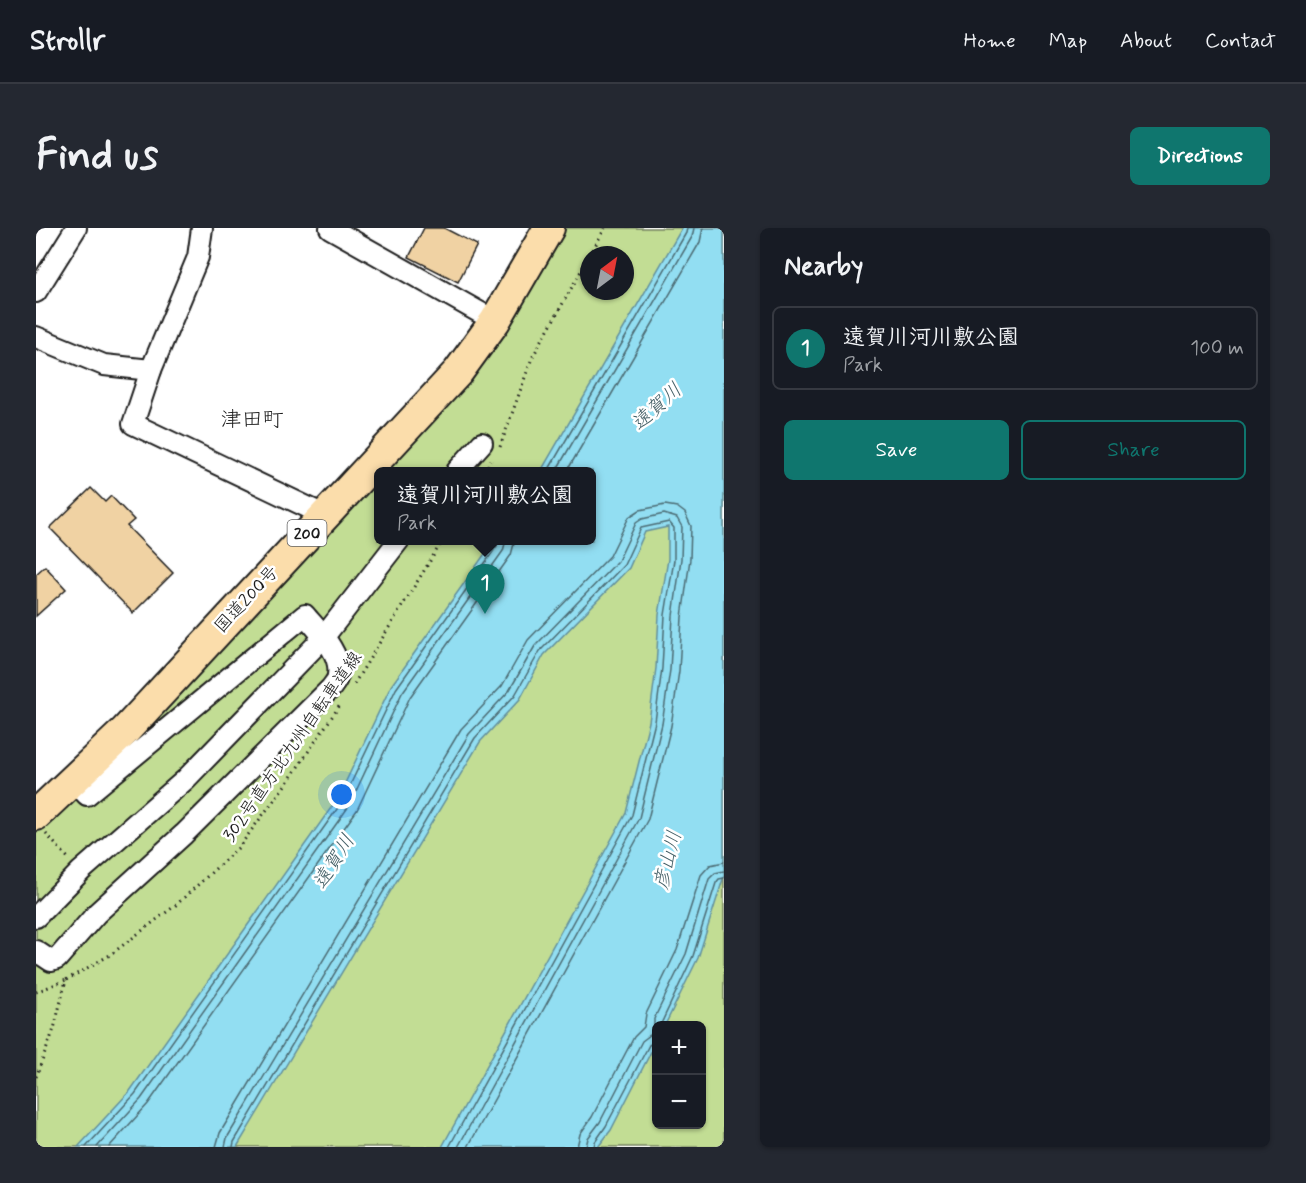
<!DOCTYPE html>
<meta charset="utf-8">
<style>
:root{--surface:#171b24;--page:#242831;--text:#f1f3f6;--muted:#9ea1a6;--line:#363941;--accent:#0f766e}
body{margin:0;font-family:Mynerve,"Klee One",sans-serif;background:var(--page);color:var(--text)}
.controls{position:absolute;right:18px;bottom:18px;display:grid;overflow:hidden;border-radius:9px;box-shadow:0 2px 4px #0004}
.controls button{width:54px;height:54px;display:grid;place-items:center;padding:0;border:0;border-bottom:2px solid var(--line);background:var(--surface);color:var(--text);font:30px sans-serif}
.compass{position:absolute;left:544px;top:18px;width:54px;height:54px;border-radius:50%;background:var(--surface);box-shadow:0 2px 4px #0004;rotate:32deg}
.you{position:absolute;left:306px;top:567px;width:21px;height:21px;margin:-15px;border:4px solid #fff;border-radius:50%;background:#1a73e8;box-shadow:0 0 0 9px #1a73e833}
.badge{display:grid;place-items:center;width:39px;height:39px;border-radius:50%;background:var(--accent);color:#fff;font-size:20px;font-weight:700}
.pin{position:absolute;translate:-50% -50px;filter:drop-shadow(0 2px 3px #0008)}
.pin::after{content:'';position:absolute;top:32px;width:21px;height:18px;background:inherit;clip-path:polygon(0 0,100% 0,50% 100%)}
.popup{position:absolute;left:338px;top:239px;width:222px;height:78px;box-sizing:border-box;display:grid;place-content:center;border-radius:9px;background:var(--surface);filter:drop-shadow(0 2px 4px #0005);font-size:20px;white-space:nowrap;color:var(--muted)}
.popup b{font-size:22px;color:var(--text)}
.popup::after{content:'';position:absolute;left:50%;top:100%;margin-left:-12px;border:12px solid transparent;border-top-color:var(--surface)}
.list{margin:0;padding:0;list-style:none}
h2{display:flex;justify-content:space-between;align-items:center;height:78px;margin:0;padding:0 24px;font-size:26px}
h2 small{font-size:20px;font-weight:400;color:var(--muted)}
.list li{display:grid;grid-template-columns:39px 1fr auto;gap:18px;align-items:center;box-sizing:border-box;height:84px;margin:0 12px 12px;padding:0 12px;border:2px solid var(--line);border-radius:9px}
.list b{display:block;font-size:22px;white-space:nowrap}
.list p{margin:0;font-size:20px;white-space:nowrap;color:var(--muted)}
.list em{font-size:20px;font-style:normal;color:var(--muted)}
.actions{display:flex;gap:12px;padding:18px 24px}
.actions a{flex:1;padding:14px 0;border:2px solid var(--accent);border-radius:9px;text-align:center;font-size:21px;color:var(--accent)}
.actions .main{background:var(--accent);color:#fff}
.map{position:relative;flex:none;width:688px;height:919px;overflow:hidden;border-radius:9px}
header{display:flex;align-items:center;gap:36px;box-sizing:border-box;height:84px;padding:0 30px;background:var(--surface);border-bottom:2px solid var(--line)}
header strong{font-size:28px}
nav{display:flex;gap:33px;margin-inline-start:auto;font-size:21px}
.intro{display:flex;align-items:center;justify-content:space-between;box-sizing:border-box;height:144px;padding:0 36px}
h1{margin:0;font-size:42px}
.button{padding:15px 27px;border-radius:9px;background:var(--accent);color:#fff;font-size:21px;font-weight:700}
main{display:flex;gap:36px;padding:0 36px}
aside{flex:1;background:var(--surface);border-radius:9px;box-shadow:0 2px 4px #0004}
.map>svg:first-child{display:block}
.green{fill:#c2dd94;stroke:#6f7c58;stroke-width:1.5;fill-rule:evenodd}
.water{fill:#92def2;stroke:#63909c;stroke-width:1.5}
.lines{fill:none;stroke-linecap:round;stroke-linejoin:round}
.shore{stroke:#4b6a72;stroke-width:1.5}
.building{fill:#f0d2a3;stroke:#1c1c1c;stroke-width:1.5}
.minor-casing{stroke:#1c1c1c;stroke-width:24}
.highway-casing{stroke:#1c1c1c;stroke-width:34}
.path{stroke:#1c1c1c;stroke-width:3;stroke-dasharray:1.5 4.5;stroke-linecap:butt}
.minor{stroke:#fff;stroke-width:20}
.highway{stroke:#fbddab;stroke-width:30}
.labels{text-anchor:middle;stroke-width:5;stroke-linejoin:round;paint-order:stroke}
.shield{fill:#fff;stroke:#606060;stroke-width:1.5}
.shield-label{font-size:16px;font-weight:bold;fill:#1c1c1c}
.street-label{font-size:18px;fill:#1c1c1c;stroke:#fff}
.water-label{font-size:20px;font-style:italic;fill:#456067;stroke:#fff}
.quarter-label{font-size:21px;fill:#1c1c1c;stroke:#fff}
</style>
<header>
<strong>Strollr</strong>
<nav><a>Home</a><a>Map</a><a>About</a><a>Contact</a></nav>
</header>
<div class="intro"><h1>Find us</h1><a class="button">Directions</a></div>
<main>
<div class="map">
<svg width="688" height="919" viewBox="0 0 688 919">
<rect width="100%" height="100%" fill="#fff"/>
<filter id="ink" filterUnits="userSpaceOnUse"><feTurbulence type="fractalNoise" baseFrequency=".0167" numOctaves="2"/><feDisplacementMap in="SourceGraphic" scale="12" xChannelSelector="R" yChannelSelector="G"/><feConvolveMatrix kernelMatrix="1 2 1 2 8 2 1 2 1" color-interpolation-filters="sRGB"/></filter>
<g filter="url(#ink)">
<!-- green -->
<path class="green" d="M528,0H688V919H0V605L342,248V312H556V243H347ZM553,27H589V63H553ZM620,798H666V896H620Z"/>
<!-- water -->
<polygon class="water" points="646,0 688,0 688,648 662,730 629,797 620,798 620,814 575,902 562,919 406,919 590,585 613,494 620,440 623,387 632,331 632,299 609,304 593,340 508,427 484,471 444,514 201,919 42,919 94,863 302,570 355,458 458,313 556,312 556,243 505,243"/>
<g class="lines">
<!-- shore -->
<g class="shore">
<polyline points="512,243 650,5 651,0"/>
<polyline points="520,243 656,9 658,0"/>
<polyline points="531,243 664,14 667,0"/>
<polyline points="624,798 657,728 680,655 683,651 688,650"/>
<polyline points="50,919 99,866 306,574 360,461 461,318 463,312"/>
<polyline points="61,919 105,871 313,578 366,465 467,323 470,312"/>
<polyline points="73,919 112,876 321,582 374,469 475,327 479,312"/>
<polyline points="180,919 184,905 425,501 466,458 492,412 574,328 593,289 604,282 629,277 641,279 649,285 655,298 654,331 646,389 643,443 635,498 612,591 432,919"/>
<polyline points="189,919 191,910 433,506 473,463 499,418 582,333 600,295 606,291 628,286 641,290 646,299 645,331 637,388 634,442 626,496 603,590 422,919"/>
<polyline points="197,919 198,914 439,510 479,467 504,423 588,337 605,300 633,294 638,300 638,332 629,387 626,440 619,494 596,587 413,919"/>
<polyline points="541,919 544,906 556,889 598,809 608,799 610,786 641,722 665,647 674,637 688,634"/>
<polyline points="550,919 552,910 564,894 606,813 618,804 618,791 650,726 673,651 679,645 688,643"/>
<polyline points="558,919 559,914 570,898 613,817 620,813"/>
</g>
</g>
<!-- building -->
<g class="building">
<polygon points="388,0 408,0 441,17 422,54 373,29"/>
<polygon points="55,260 69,274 75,268 98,292 91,298 137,345 97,385 14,300"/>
<polygon points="9,338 30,361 0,388 0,346"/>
</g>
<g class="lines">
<defs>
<g id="minor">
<polyline points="166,0 162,29 115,142 97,196 288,287"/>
<polyline points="294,0 459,93"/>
<polyline points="0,64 40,0"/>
<polyline points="0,109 68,137 115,142"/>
<polyline points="421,243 446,215"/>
<polyline points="0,689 45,643 149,552 287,410 363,312"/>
<path d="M0,723L15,733L21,731L61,685L148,606L295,460C298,456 302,451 302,447C306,425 282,403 269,387L51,567L37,552"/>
</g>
<polyline id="highway" points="0,587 89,503 422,144 459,93 513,0"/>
</defs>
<!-- minor casing -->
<use href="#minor" class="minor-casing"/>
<!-- highway casing -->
<use href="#highway" class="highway-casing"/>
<!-- path -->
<g class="path">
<polyline points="554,27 569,0"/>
<polyline points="464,219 496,130 553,29"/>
<polyline points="449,243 455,232"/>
<polyline points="318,456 407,312"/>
<polyline points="10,606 34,632"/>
<polyline points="0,764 30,752"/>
<polyline points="0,849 18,801 30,752 74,727 140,677 203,619 253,552 304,477"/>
</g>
<!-- minor -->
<use href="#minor" class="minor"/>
<!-- highway -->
<use href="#highway" class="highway"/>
</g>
</g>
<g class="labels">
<!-- shield labels -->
<rect class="shield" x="251.5" y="292" width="39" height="26" rx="4.5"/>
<g class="shield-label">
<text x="271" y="311">200</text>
</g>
<!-- street labels -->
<g class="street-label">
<text transform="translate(210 371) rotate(-47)" y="6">国道200号</text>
<text transform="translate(256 518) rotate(-55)" y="6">302号直方北九州自転車道線</text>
</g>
<!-- water labels -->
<g class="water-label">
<text transform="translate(620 178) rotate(-42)" y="7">遠賀川</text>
<text transform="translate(631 632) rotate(-76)" y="7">彦山川</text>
<text transform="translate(297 633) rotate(-58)" y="7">遠賀川</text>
</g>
<!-- quarter labels -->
<g class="quarter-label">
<text x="216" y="198">津田町</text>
</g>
</g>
</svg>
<div class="controls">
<button>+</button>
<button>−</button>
</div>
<svg class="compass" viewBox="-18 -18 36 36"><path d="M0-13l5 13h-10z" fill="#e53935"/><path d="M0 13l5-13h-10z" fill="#9ea1a6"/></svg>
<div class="you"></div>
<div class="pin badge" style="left:449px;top:386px">1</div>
<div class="popup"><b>遠賀川河川敷公園</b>Park</div>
</div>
<aside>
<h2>Nearby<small></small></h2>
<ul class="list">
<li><span class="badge">1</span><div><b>遠賀川河川敷公園</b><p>Park</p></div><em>100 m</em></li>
</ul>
<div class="actions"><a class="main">Save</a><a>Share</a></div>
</aside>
</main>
